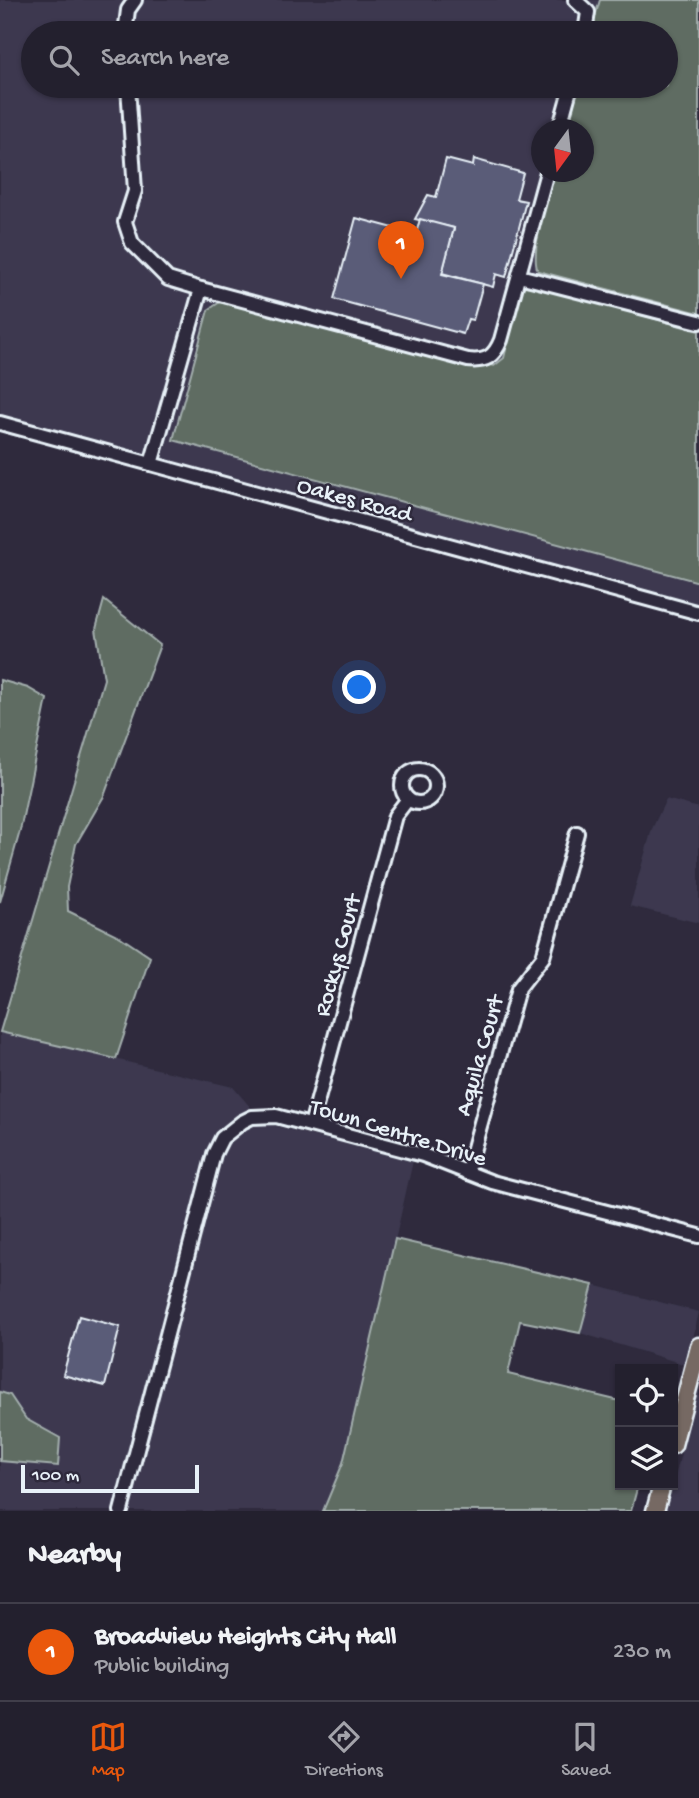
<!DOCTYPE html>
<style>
:root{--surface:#23202e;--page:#2f2d3a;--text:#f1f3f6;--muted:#a3a3aa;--line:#403e4a;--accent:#ea580c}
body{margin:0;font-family:"Gochi Hand",sans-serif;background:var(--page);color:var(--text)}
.controls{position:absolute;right:21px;bottom:21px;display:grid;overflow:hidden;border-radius:0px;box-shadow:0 2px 5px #0004}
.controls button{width:63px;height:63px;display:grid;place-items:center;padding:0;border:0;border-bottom:2px solid var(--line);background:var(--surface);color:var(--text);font:35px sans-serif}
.compass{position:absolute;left:531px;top:119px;width:63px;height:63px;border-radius:50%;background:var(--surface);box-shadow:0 2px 5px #0004;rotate:195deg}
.scale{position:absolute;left:21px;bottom:18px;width:178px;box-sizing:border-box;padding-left:7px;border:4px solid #e8f1f8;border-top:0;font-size:19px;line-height:24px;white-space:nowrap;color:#e8f1f8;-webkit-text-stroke:5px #2f2a3d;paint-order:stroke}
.you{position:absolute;left:360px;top:688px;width:24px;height:24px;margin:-18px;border:5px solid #fff;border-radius:50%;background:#1a73e8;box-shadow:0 0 0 10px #1a73e833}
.badge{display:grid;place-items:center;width:46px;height:46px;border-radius:50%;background:var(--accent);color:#fff;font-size:23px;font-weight:700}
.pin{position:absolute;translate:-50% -58px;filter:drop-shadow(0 2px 4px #0008)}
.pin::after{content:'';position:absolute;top:37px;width:24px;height:21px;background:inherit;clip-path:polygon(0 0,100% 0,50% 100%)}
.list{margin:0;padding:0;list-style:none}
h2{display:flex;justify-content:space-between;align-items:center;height:91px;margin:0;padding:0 28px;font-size:30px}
h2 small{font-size:23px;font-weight:400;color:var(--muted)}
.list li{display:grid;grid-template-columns:46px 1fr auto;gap:21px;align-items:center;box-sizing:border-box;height:98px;padding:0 28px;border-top:2px solid var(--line)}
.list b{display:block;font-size:26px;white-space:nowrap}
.list p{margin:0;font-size:23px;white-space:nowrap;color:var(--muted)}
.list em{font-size:23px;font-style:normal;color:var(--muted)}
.icon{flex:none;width:38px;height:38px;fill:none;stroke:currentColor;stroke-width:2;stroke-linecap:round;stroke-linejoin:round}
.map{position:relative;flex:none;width:699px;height:1511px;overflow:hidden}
.search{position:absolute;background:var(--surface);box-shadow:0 2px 5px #0004;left:21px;right:21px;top:21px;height:77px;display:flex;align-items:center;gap:18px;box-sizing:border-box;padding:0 24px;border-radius:38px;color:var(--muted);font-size:26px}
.sheet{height:189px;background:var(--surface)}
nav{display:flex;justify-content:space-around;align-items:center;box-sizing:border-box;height:98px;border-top:2px solid var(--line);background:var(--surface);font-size:19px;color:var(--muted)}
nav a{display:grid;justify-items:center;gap:4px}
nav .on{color:var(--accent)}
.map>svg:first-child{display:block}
.built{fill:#3c394f;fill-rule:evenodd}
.green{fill:#5e6c62;stroke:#a3aead;stroke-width:2}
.building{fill:#5a5b78;stroke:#e8f1f8;stroke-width:2}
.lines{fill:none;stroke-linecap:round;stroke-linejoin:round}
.minor-casing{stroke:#e8f1f8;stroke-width:18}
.major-casing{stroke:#e8f1f8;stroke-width:21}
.minor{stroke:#2f2a3d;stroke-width:12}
.major{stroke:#766964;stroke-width:16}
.labels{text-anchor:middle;stroke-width:5;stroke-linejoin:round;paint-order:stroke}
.street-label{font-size:24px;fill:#e8f1f8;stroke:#2f2a3d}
</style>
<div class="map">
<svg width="699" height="1511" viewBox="0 0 699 1511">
<rect width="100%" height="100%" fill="#2f2a3d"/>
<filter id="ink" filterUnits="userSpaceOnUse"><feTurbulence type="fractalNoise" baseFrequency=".0143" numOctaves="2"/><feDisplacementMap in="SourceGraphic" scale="14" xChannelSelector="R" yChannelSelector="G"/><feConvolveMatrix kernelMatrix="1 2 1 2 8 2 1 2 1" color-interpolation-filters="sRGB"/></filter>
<g filter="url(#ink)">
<!-- built -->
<g class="built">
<path d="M0,0H699V607L0,417ZM33,33H666V86H33ZM542,130H584V172H542Z"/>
<polygon points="666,799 699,808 699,923 630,906 652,829"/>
<polygon points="0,1032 233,1087 264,1123 413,1161 359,1400 343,1463 323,1511 0,1511 0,1461 58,1466 10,1395 0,1392"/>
<polygon points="593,1285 699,1312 687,1365 580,1333"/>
<polygon points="699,1382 699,1511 665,1511 673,1485"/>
</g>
<!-- green -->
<g class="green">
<path d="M600,0H699V313L538,271C529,253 549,193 554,172H584V130L565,129L576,86H666V33H590Z"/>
<polygon points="525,286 540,287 699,331 699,582 173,440 208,310 220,302 494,366 504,358 520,291"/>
<polygon points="104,600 160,645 104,796 76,844 67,887 68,911 119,936 150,957 116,1059 0,1032 104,679 96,629"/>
<polygon points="0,680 28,688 47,699 20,831 0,902"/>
<polygon points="395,1239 593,1285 580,1333 520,1321 508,1374 620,1401 620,1485 638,1485 631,1511 323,1511 343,1463"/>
<polygon points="0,1392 10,1395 26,1419 60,1438 58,1466 0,1461"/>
</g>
<!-- building -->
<g class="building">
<polygon points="446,159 473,166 474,159 523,173 516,199 526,201 506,277 496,274 493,287 442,273 454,228 415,219 428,195 436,197"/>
<polygon points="356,218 416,234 420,219 454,228 442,274 483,284 473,320 468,319 463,334 334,299"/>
<polygon points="79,1316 120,1327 105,1386 63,1375"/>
</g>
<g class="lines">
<defs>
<g id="minor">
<polyline points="575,0 588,12 585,33"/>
<polyline points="125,33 128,10 135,0"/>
<polyline points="128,86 135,191 125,222 132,243 168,279 201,289"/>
<polyline points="559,130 571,86"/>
<polyline points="519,276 699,322"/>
<polyline points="0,423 699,613"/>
<path d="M151,464L201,289L468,360C486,362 494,357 501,340L547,172"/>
<circle cx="419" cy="786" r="17"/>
<polyline points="311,1125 395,816 408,799"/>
<polyline points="467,1173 518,989 543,957 577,833"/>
<polyline points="121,1511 214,1154 222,1138 242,1122 252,1117 276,1116 423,1155 492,1182 699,1236"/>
</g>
<g id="major">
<polyline points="673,1445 699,1346"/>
<polyline points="655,1511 662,1485"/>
</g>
</defs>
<!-- minor casing -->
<use href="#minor" class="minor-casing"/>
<!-- major casing -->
<use href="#major" class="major-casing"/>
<!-- minor -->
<use href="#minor" class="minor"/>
<!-- major -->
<use href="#major" class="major"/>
</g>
</g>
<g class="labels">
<!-- street labels -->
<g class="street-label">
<text transform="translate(355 498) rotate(15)" y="8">Oakes Road</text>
<text transform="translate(336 955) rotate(-75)" y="8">Rockys Court</text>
<text transform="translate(478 1055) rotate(-74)" y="8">Aquila Court</text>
<text transform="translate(399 1131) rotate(17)" y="8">Town Centre Drive</text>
</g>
</g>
</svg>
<div class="controls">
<button><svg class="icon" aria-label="locate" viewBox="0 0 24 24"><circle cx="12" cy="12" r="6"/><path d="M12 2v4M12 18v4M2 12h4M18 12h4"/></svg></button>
<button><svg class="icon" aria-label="layers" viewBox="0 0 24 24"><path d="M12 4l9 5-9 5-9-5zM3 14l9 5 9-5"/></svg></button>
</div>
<svg class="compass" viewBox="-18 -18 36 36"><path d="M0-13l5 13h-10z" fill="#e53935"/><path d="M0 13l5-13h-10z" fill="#a3a3aa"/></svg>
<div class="scale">100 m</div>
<div class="you"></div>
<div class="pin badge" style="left:401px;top:279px">1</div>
<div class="search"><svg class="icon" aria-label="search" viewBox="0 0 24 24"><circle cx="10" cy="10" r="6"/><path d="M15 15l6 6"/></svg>Search here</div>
</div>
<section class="sheet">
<h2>Nearby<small></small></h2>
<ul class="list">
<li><span class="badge">1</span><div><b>Broadview Heights City Hall</b><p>Public building</p></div><em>230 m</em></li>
</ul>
</section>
<nav>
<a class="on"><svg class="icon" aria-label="map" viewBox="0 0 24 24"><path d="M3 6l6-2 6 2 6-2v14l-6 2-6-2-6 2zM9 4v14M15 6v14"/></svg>Map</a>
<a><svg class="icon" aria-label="directions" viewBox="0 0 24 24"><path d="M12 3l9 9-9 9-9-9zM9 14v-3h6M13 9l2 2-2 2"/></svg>Directions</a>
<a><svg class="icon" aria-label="saved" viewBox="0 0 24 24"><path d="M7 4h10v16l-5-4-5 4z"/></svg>Saved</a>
</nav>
